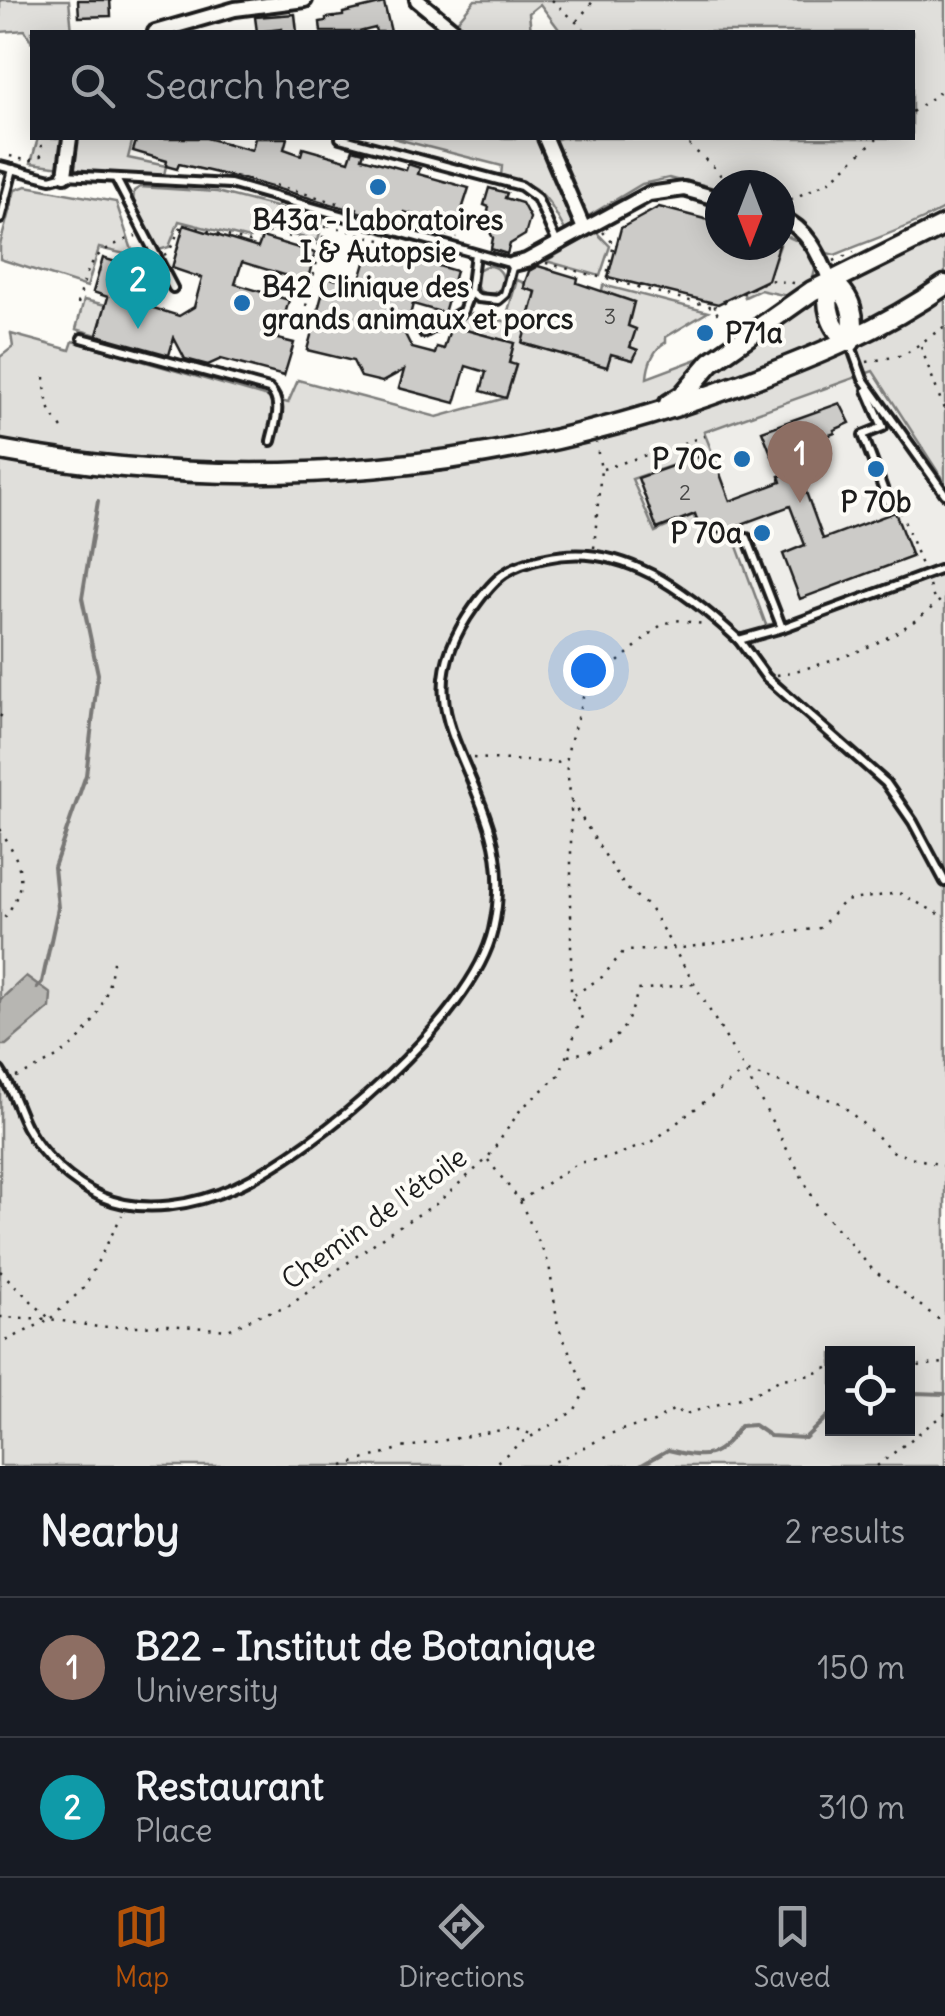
<!DOCTYPE html>
<meta charset="utf-8">
<style>
:root{--surface:#171b24;--page:#20242c;--text:#f1f3f6;--muted:#9ea1a6;--line:#363941;--accent:#b45309}
body{margin:0;font-family:Delius,sans-serif;background:var(--page);color:var(--text)}
.controls{position:absolute;right:30px;bottom:30px;display:grid;overflow:hidden;border-radius:0px;box-shadow:0 5px 25px #0003}
.controls button{width:90px;height:90px;display:grid;place-items:center;padding:0;border:0;border-bottom:2px solid var(--line);background:var(--surface);color:var(--text);font:50px sans-serif}
.compass{position:absolute;left:705px;top:170px;width:90px;height:90px;border-radius:50%;background:var(--surface);box-shadow:0 5px 25px #0003;rotate:180deg}
.you{position:absolute;left:588px;top:670px;width:35px;height:35px;margin:-25px;border:8px solid #fff;border-radius:50%;background:#1a73e8;box-shadow:0 0 0 15px #1a73e833}
.badge{display:grid;place-items:center;width:65px;height:65px;border-radius:50%;background:var(--accent);color:#fff;font-size:32px;font-weight:700}
.pin{position:absolute;translate:-50% -82px;filter:drop-shadow(0 2px 5px #0008)}
.pin::after{content:'';position:absolute;top:52px;width:35px;height:30px;background:inherit;clip-path:polygon(0 0,100% 0,50% 100%)}
.list{margin:0;padding:0;list-style:none}
h2{display:flex;justify-content:space-between;align-items:center;height:130px;margin:0;padding:0 40px;font-size:42px}
h2 small{font-size:32px;font-weight:400;color:var(--muted)}
.list li{display:grid;grid-template-columns:65px 1fr auto;gap:30px;align-items:center;box-sizing:border-box;height:140px;padding:0 40px;border-top:2px solid var(--line)}
.list b{display:block;font-size:38px;white-space:nowrap}
.list p{margin:0;font-size:32px;white-space:nowrap;color:var(--muted)}
.list em{font-size:32px;font-style:normal;color:var(--muted)}
.icon{flex:none;width:55px;height:55px;fill:none;stroke:currentColor;stroke-width:2;stroke-linecap:round;stroke-linejoin:round}
.map{position:relative;flex:none;width:945px;height:1466px;overflow:hidden}
.search{position:absolute;background:var(--surface);box-shadow:0 5px 25px #0003;left:30px;right:30px;top:30px;height:110px;display:flex;align-items:center;gap:25px;box-sizing:border-box;padding:0 35px;border-radius:0px;color:var(--muted);font-size:38px}
.sheet{height:410px;background:var(--surface)}
nav{display:flex;justify-content:space-around;align-items:center;box-sizing:border-box;height:140px;border-top:2px solid var(--line);background:var(--surface);font-size:28px;color:var(--muted)}
nav a{display:grid;justify-items:center;gap:5px}
nav .on{color:var(--accent)}
.map>svg:first-child{display:block}
.built{fill:#eeede9}
.green{fill:#e0dfdb;stroke:#7e7e7c;stroke-width:2.5;fill-rule:evenodd}
.water{fill:#b7b6b2;stroke:#797876;stroke-width:2.5}
.lines{fill:none;stroke-linecap:round;stroke-linejoin:round}
.stream{stroke:#797876;stroke-width:4}
.building{fill:#cccbc8;stroke:#1c1c1c;stroke-width:2.5}
.lane-casing{stroke:#1c1c1c;stroke-width:14}
.street-casing{stroke:#1c1c1c;stroke-width:20}
.secondary-casing{stroke:#1c1c1c;stroke-width:25}
.path{stroke:#1c1c1c;stroke-width:2.5;stroke-dasharray:2.5 8;stroke-linecap:butt}
.lane{stroke:#fdfcf7;stroke-width:6}
.street{stroke:#fdfcf7;stroke-width:12}
.secondary{stroke:#fdfcf7;stroke-width:18}
.poi-dot{fill:#1f6fb2;stroke:#fdfcf7;stroke-width:4}
.labels{text-anchor:middle;stroke-width:8;stroke-linejoin:round;paint-order:stroke}
.number-label{font-size:22px;fill:#484847}
.poi-label{font-size:28px;font-weight:bold;fill:#1c1c1c;stroke:#fdfcf7}
.street-label{font-size:28px;fill:#1c1c1c;stroke:#fdfcf7}
</style>
<div class="map">
<svg width="945" height="1466" viewBox="0 0 945 1466">
<rect width="100%" height="100%" fill="#fdfcf7"/>
<filter id="ink" filterUnits="userSpaceOnUse"><feTurbulence type="fractalNoise" baseFrequency=".01" numOctaves="2"/><feDisplacementMap in="SourceGraphic" scale="20" xChannelSelector="R" yChannelSelector="G"/><feConvolveMatrix kernelMatrix="1 2 1 2 8 2 1 2 1" color-interpolation-filters="sRGB"/></filter>
<g filter="url(#ink)">
<!-- built -->
<polygon class="built" points="873,371 945,483 945,572 824,615 765,625 731,531 704,540 655,532 632,478 711,452 703,432"/>
<!-- green -->
<g class="green">
<polygon points="0,0 69,0 72,32 32,32 32,43 25,30 0,32"/>
<path d="M475,0H945V208C910,228 872,239 835,255L827,253C815,233 802,221 780,212V185H720V192L669,178L642,184L565,230C543,192 544,187 501,176L502,166L393,138H545L547,142L561,138H912V32H561L540,4L529,13L531,32H459L454,25Z"/>
<polygon points="38,138 133,138 128,158 166,166 164,175 99,172 31,163"/>
<polygon points="26,186 116,202 134,256 99,248 87,287 0,259 0,245 15,190"/>
<polygon points="140,187 217,192 323,219 318,241 268,229 249,239 179,221 169,247 159,250 133,203 134,191"/>
<path d="M945,225V483L873,371L704,432L712,452L632,479L655,532L693,515L705,539L731,530L766,625L824,615L945,572V1466H0V357L13,347L11,334L70,350L73,341L288,403L298,380L437,417L506,398L516,366L509,363L514,343L451,326L472,313L512,323L515,314L508,311L517,280L537,288L525,331L528,333L525,344L606,367L611,354L633,360L637,350L630,347L635,329L623,324L634,302L602,291L603,285L708,312L666,337V342C653,349 648,365 647,378L700,358L792,305ZM832,1354H908V1428H832Z"/>
<polygon points="596,232 610,246 600,276 546,261"/>
<polygon points="780,233 795,240 801,239 816,266 813,278 792,297 760,290 745,297 743,292 768,280 780,245"/>
<circle cx="489" cy="280" r="14"/>
<polygon points="84,300 106,305 97,335 76,329"/>
</g>
<!-- water -->
<polygon class="water" points="26,976 51,994 50,1008 6,1045 0,1045 0,1000"/>
<g class="lines">
<!-- stream -->
<g class="stream">
<polyline points="37,988 42,982 58,908 54,867 86,775 98,674 82,598 98,501"/>
<polyline points="908,1396 914,1393 945,1394"/>
<path d="M640,1466L668,1450C707,1459 716,1460 740,1426L754,1425L770,1436L805,1438L832,1412"/>
</g>
</g>
<!-- building -->
<g class="building">
<polygon points="78,0 110,0 111,16 79,17"/>
<polygon points="384,3 391,32 376,32 375,28 359,32 321,32 320,22 326,21 326,18 343,16 343,13"/>
<polygon points="295,14 297,32 282,32 282,29 257,32 255,17"/>
<polygon points="137,138 206,138 252,150 255,138 287,138 284,149 301,155 303,148 349,161 353,149 364,152 362,158 406,170 408,164 420,168 418,174 469,188 459,219 455,218 452,225 404,212 401,224 243,179 179,164 177,169 166,166 167,161 133,151"/>
<polygon points="489,188 507,193 505,198 522,203 530,218 525,235 510,244 507,254 491,249 493,238 485,223 489,207 484,205"/>
<polygon points="659,207 720,223 720,245 779,245 768,280 718,304 608,277 621,228"/>
<polygon points="184,225 258,248 262,237 315,253 307,282 242,262 235,284 289,300 278,339 294,343 284,376 221,359 208,365 185,359 174,338 169,355 97,335 108,297 93,292 103,258 158,275 150,307 179,316 194,307 202,278 172,268"/>
<polygon points="370,246 456,271 444,313 413,304 405,334 412,348 435,354 437,347 444,349 451,326 514,343 509,363 516,365 506,398 481,391 486,372 466,366 455,403 399,388 404,370 382,382 361,377 353,361 307,350 327,277 358,286"/>
<polygon points="538,266 578,278 577,283 634,302 628,326 636,329 630,347 638,350 633,360 611,354 607,367 522,343 536,292 524,288 525,282 529,271"/>
<polygon points="840,403 850,423 834,430 835,433 772,456 762,431"/>
<polygon points="712,452 730,501 781,482 779,476 798,470 823,539 895,512 912,557 800,599 783,554 805,545 790,506 704,538 695,514 657,529 638,478"/>
</g>
<g class="lines">
<defs>
<g id="lane">
<polyline points="340,138 521,186 537,198 557,243"/>
<polyline points="0,166 51,179 65,175 230,184 513,264 505,294 498,300 478,298 470,292 475,254"/>
<polyline points="116,179 173,288"/>
<polyline points="0,219 13,169"/>
<polyline points="424,333 463,311 470,292"/>
<path d="M82,338L269,389C284,402 275,423 271,441"/>
<polyline points="850,343 863,379 945,494"/>
<polyline points="867,390 883,427 863,435 888,502"/>
<polyline points="747,538 782,628 945,568"/>
<polyline points="739,640 766,677 886,783 913,822 945,882"/>
<path d="M0,1071C12,1088 17,1108 26,1126C42,1156 71,1183 102,1197C143,1215 196,1205 235,1187C315,1151 473,1018 493,930C500,899 500,864 491,833C466,745 408,698 474,607C496,576 508,566 546,558C622,540 687,592 739,640L782,628"/>
</g>
<g id="street">
<polyline points="417,0 456,32"/>
<polyline points="155,32 235,9 305,0"/>
<polyline points="545,138 584,229"/>
<polyline points="65,175 70,138"/>
<path d="M780,217C808,229 819,254 830,281"/>
<polyline points="513,264 526,261 649,194 684,189 720,199"/>
</g>
<g id="secondary">
<path d="M830,281C852,295 857,318 850,342"/>
<path d="M830,281C825,305 829,328 850,342"/>
<polyline points="669,404 682,396 711,362 812,291 945,225"/>
<path d="M0,450C250,496 503,473 741,384C813,357 881,330 945,285"/>
</g>
</defs>
<!-- lane casing -->
<use href="#lane" class="lane-casing"/>
<!-- street casing -->
<use href="#street" class="street-casing"/>
<!-- secondary casing -->
<use href="#secondary" class="secondary-casing"/>
<!-- path -->
<g class="path">
<polyline points="552,0 587,32"/>
<polyline points="577,21 594,0"/>
<polyline points="912,112 945,88"/>
<polyline points="681,138 718,171 726,185"/>
<polyline points="10,156 28,161 40,157 43,152 40,138"/>
<polyline points="275,185 457,237"/>
<polyline points="781,204 830,181 877,138"/>
<polyline points="328,225 416,250"/>
<polyline points="603,232 614,244 606,279"/>
<polyline points="164,255 169,252 182,224 250,242 270,232 321,245 327,222"/>
<polyline points="834,261 854,252"/>
<polyline points="546,263 713,307 722,320"/>
<path d="M78,304C89,259 93,252 136,236"/>
<polyline points="306,306 321,245"/>
<polyline points="714,307 769,280 794,283"/>
<polyline points="921,347 945,412"/>
<polyline points="867,362 904,355 945,326"/>
<path d="M45,377C45,400 48,410 62,428"/>
<polyline points="603,469 705,436"/>
<polyline points="897,502 921,565"/>
<polyline points="594,548 601,469 596,443"/>
<polyline points="929,586 935,602"/>
<path d="M777,675C839,662 898,641 945,596"/>
<polyline points="0,717 2,714"/>
<polyline points="473,758 564,763"/>
<polyline points="571,801 625,887 650,908 745,1071 818,1207 872,1269 945,1324"/>
<path d="M0,829C25,869 29,885 0,924"/>
<polyline points="574,995 602,977 624,951 675,949 820,928 844,901 899,893 945,917"/>
<path d="M568,1056C614,1047 626,1036 638,990L694,984"/>
<polyline points="748,1072 840,1103 895,1153 945,1166"/>
<path d="M16,1077C78,1053 107,1021 114,954"/>
<polyline points="488,1160 520,1201 549,1264 558,1326 586,1390 574,1411 519,1444 492,1466"/>
<polyline points="520,1201 578,1163 611,1157 652,1142 743,1072"/>
<polyline points="0,1271 50,1319 0,1344"/>
<polyline points="0,1317 50,1319 98,1327 170,1325 228,1330 261,1314 286,1308 388,1233 436,1204 487,1159 521,1109 559,1075 582,1016 571,996 571,800 566,763 569,746 585,690 661,625 676,620 704,624"/>
<polyline points="51,1318 84,1288 122,1215"/>
<polyline points="908,1367 945,1363"/>
<polyline points="343,1466 402,1448 512,1428 531,1434"/>
<polyline points="546,1466 617,1431 654,1422 676,1408 682,1415 753,1394 781,1379 812,1375 832,1366"/>
<polyline points="877,1466 945,1413"/>
</g>
<!-- lane -->
<use href="#lane" class="lane"/>
<!-- street -->
<use href="#street" class="street"/>
<!-- secondary -->
<use href="#secondary" class="secondary"/>
</g>
</g>
<!-- markers -->
<g class="poi-dot">
<circle cx="378" cy="187" r="10"/>
<circle cx="242" cy="303" r="10"/>
<circle cx="705" cy="333" r="10"/>
<circle cx="742" cy="459" r="10"/>
<circle cx="876" cy="469" r="10"/>
<circle cx="762" cy="533" r="10"/>
</g>
<g class="labels">
<!-- number labels -->
<g class="number-label">
<text x="610" y="324">3</text>
<text x="685" y="500">2</text>
</g>
<!-- poi labels -->
<g class="poi-label">
<text x="378" y="230">B43a - Laboratoires<tspan x="378" dy="32">I &amp; Autopsie</tspan></text>
<text x="262" y="297" text-anchor="start">B42 Clinique des<tspan x="262" dy="32">grands animaux et porcs</tspan></text>
<text x="725" y="343" text-anchor="start">P71a</text>
<text x="722" y="469" text-anchor="end">P 70c</text>
<text x="876" y="512">P 70b</text>
<text x="742" y="543" text-anchor="end">P 70a</text>
</g>
<!-- street labels -->
<g class="street-label">
<text transform="translate(374 1218) rotate(-36)" y="10">Chemin de l'étoile</text>
</g>
</g>
</svg>
<div class="controls">
<button><svg class="icon" aria-label="locate" viewBox="0 0 24 24"><circle cx="12" cy="12" r="6"/><path d="M12 2v4M12 18v4M2 12h4M18 12h4"/></svg></button>
</div>
<svg class="compass" viewBox="-18 -18 36 36"><path d="M0-13l5 13h-10z" fill="#e53935"/><path d="M0 13l5-13h-10z" fill="#9ea1a6"/></svg>
<div class="you"></div>
<div class="pin badge" style="left:800px;top:503px;background:#8d6e63">1</div>
<div class="pin badge" style="left:138px;top:329px;background:#0f9aa8">2</div>
<div class="search"><svg class="icon" aria-label="search" viewBox="0 0 24 24"><circle cx="10" cy="10" r="6"/><path d="M15 15l6 6"/></svg>Search here</div>
</div>
<section class="sheet">
<h2>Nearby<small>2 results</small></h2>
<ul class="list">
<li><span class="badge" style="background:#8d6e63">1</span><div><b>B22 - Institut de Botanique</b><p>University</p></div><em>150 m</em></li>
<li><span class="badge" style="background:#0f9aa8">2</span><div><b>Restaurant</b><p>Place</p></div><em>310 m</em></li>
</ul>
</section>
<nav>
<a class="on"><svg class="icon" aria-label="map" viewBox="0 0 24 24"><path d="M3 6l6-2 6 2 6-2v14l-6 2-6-2-6 2zM9 4v14M15 6v14"/></svg>Map</a>
<a><svg class="icon" aria-label="directions" viewBox="0 0 24 24"><path d="M12 3l9 9-9 9-9-9zM9 14v-3h6M13 9l2 2-2 2"/></svg>Directions</a>
<a><svg class="icon" aria-label="saved" viewBox="0 0 24 24"><path d="M7 4h10v16l-5-4-5 4z"/></svg>Saved</a>
</nav>
